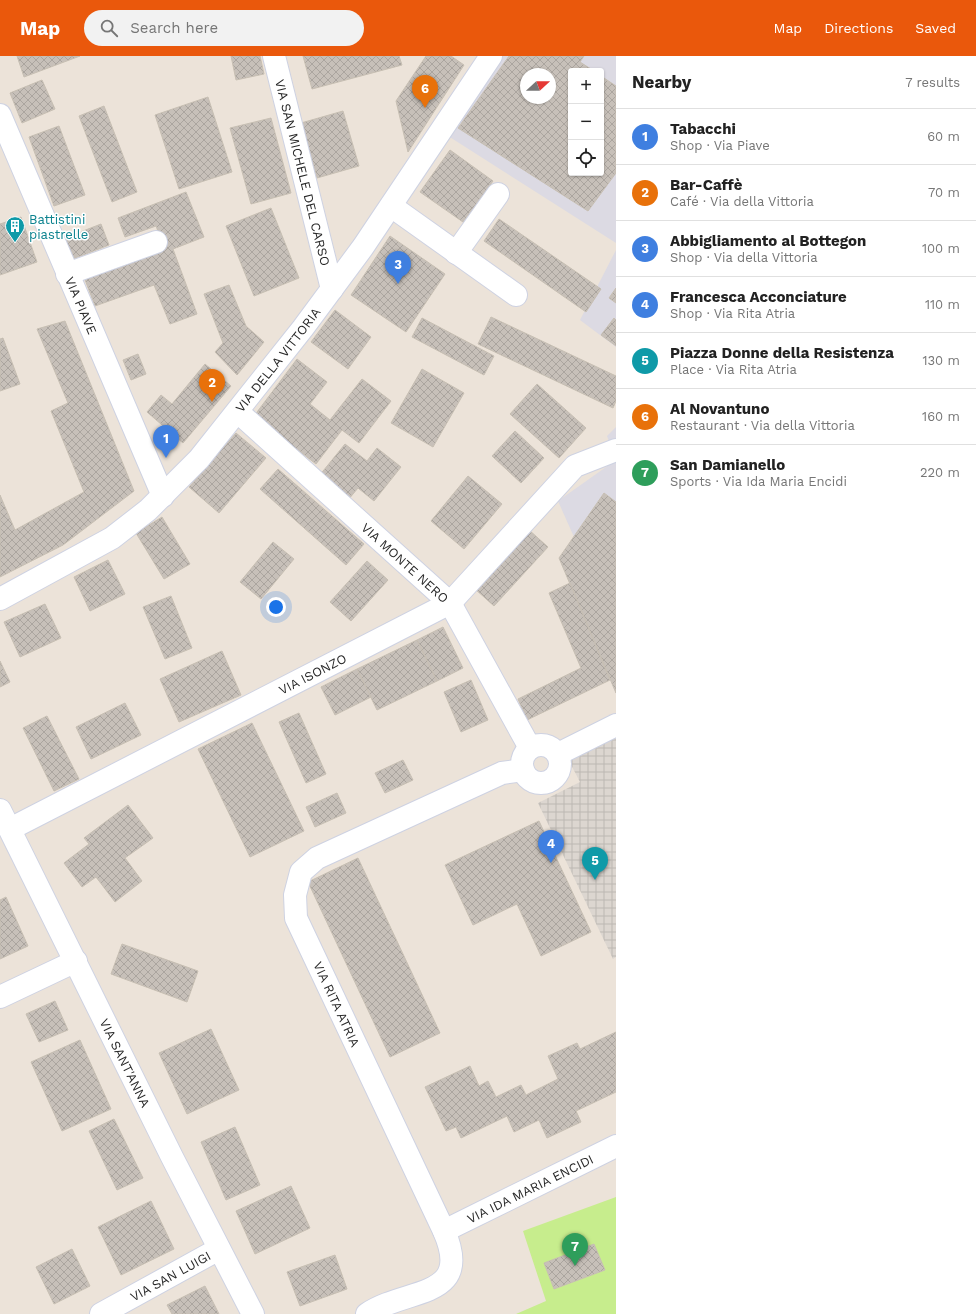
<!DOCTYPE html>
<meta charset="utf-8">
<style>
:root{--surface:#fff;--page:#f2f2f2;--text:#222;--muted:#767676;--line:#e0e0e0;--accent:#ea580c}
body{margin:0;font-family:"Work Sans",sans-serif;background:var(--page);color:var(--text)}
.controls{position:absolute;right:12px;top:12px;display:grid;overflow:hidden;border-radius:4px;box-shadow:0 1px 3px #0004}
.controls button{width:36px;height:36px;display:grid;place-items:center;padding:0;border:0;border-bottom:1px solid var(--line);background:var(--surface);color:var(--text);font:20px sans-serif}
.compass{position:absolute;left:520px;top:12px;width:36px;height:36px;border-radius:50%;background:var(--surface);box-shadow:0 1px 3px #0004;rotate:69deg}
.you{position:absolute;left:276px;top:551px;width:14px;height:14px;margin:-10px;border:3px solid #fff;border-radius:50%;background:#1a73e8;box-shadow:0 0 0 6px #1a73e833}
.badge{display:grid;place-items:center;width:26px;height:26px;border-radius:50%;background:var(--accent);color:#fff;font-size:13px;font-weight:700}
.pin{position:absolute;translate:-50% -33px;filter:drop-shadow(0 1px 2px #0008)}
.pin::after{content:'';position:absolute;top:21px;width:14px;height:12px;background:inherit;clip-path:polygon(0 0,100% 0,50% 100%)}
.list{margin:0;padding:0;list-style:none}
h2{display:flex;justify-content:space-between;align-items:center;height:52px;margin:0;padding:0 16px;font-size:17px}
h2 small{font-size:13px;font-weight:400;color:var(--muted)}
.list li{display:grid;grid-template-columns:26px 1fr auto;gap:12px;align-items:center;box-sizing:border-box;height:56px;padding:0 16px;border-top:1px solid var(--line)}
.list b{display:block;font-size:15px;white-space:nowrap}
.list p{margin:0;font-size:13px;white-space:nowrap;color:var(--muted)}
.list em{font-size:13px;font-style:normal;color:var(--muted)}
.icon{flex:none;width:22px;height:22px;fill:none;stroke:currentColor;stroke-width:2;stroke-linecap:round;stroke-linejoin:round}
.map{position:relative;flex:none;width:616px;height:1258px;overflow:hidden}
header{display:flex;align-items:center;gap:24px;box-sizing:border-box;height:56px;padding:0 20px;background:var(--accent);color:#fff}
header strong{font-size:19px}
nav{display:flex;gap:22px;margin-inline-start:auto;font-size:14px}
.search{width:280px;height:36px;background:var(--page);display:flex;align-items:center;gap:10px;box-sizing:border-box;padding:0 14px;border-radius:22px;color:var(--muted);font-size:15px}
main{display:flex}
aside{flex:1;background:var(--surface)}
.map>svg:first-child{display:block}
.industrial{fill:#dcdae3;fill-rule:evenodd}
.pitch{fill:#c7ed8d}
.plaza{fill:url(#plaza-grid)}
.building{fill:url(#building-cross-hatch);stroke:#c7bfb3;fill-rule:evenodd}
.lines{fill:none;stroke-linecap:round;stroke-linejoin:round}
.minor-casing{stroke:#ced2e2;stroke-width:24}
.minor{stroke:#fff;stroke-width:22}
.labels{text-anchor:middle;stroke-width:3;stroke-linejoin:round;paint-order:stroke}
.street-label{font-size:13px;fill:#282828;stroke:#fff}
.culture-label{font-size:13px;fill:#0d838f;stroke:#fff;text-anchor:start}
</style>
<header>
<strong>Map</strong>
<div class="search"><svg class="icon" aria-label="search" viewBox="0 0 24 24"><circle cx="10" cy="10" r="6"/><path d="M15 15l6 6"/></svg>Search here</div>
<nav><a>Map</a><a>Directions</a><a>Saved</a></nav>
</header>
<main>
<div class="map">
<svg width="616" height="1258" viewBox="0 0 616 1258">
<defs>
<pattern id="plaza-grid" width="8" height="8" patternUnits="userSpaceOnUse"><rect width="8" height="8" fill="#dcd6d0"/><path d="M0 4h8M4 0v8" fill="none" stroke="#bdb8b3"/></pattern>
<pattern id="building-cross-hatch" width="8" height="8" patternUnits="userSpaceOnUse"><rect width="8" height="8" fill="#c7c0b9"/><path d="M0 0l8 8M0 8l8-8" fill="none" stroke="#aba59f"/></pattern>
</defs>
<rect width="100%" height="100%" fill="#ece3d9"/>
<!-- industrial -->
<g class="industrial">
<path d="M499,0H616V187L445,78ZM571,15H601V117H571ZM526,18H550V42H526Z"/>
<polygon points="616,194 616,291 580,264"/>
<polygon points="616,371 616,638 559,502 574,481 558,445 616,404 607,380"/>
</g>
<!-- pitch -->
<polygon class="pitch" points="616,1141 616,1258 516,1258 546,1245 523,1175"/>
<!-- plaza -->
<polygon class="plaza" points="614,679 616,682 616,901 613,903 538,747 580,726 567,701"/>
<!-- building -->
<g class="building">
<polygon points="17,0 80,0 24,21"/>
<polygon points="231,0 260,0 264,18 236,24"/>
<polygon points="303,0 399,0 402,9 312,33"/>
<polygon points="426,0 451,0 464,9 408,96 396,45"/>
<path d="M509,0H584L580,6L594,15H571V117H601V20L616,30V117L588,155L458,72ZM526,18H550V42H526Z"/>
<polygon points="42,24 55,53 22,67 10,37"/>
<polygon points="208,41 232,116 179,133 155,59"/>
<polygon points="104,50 137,136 112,146 79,60"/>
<polygon points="343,55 359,110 317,122 301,67"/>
<polygon points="271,62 291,137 251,148 230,72"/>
<polygon points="59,70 85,139 54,150 29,81"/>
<polygon points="450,94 493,125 463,166 420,136"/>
<polygon points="186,136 204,181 173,193 197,258 170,268 154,229 95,250 84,221 164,191 156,170 125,181 118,162"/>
<polygon points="271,152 299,222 254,240 226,170"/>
<polygon points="21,161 37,206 0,219 0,168"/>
<polygon points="499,163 601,233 586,256 484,185"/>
<polygon points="101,168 109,189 73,203 65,182"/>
<polygon points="390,180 445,218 406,276 351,239"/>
<polygon points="229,229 246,270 264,286 237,319 215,296 223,287 204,238"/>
<polygon points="616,232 616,247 609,242"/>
<polygon points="335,254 371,281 348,313 311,286"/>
<polygon points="491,261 616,320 616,345 613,352 478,288"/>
<polygon points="422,262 494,300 484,319 412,281"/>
<polygon points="614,262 616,264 616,290 601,279"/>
<polygon points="65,265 134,435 63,489 0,521 0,439 15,474 84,436 51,355 68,347 37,273"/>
<polygon points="3,282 20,328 0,335 0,283"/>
<polygon points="138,298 146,318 131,324 123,304"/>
<polygon points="297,303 327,326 310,348 330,364 362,323 391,345 359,387 342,374 316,408 254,360"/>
<polygon points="205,308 231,330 183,387 147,356 161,339 172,348"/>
<polygon points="422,313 464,337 433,391 391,367"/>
<polygon points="537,328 586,372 559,402 510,358"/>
<polygon points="515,375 544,402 521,427 492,400"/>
<polygon points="236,377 266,402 219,457 189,431"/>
<polygon points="345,388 367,405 377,392 401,411 374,445 358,432 348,444 319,420"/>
<polygon points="278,413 364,488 346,509 260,433"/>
<polygon points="468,420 502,448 464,493 431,465"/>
<polygon points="604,437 616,446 616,637 559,502"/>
<polygon points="162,461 190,508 164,523 136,477"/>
<polygon points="529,474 548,491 494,550 475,533"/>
<polygon points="273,486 294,503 261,543 240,526"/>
<polygon points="108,504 125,538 90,555 74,521"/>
<polygon points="367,505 388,524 351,565 330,546"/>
<polygon points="570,527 610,624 527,664 518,643 581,612 549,537"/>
<polygon points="171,540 192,592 165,603 143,551"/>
<polygon points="45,548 61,582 20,601 4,566"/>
<polygon points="443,571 463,612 437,625 417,584"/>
<polygon points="417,584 437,625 377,654 357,613"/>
<polygon points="222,595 241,639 179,666 160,623"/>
<polygon points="0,605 10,626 0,631"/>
<polygon points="357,613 371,641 335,659 321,631"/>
<polygon points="471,624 488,664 461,676 444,636"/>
<polygon points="125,647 141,679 91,703 76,671"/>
<polygon points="299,657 326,718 306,727 279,666"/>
<polygon points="47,660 79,723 54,735 23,672"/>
<polygon points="252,667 304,775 250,801 198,693"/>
<polygon points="403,704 413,724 385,737 375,717"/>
<polygon points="337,737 346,757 315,771 306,751"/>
<polygon points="128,749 153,782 125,802 142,825 115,846 96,821 82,831 64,807 89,788 84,782"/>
<polygon points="539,765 591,876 541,900 517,848 473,869 445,809"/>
<polygon points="358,802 440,977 390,1001 308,826"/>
<polygon points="6,841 28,890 0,903 0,844"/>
<polygon points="122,888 198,915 187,946 111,918"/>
<polygon points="55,945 68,974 39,986 26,958"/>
<polygon points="211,973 239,1034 187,1058 159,997"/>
<polygon points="616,976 616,1036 576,1055 581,1066 547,1082 539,1064 514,1076 507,1060 461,1082 456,1071 446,1075 425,1031 470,1010 479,1030 488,1025 496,1041 521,1029 526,1039 558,1023 548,1000 577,987 580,993"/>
<polygon points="80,984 111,1053 62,1075 31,1006"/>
<polygon points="114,1063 143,1122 117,1134 89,1075"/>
<polygon points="235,1071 260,1129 226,1144 201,1086"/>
<polygon points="291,1130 310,1172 255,1198 236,1155"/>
<polygon points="151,1145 174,1193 121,1219 98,1171"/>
<polygon points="594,1188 605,1214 554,1233 544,1207"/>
<polygon points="72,1193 90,1230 54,1248 36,1211"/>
<polygon points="335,1199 347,1233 300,1250 287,1216"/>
<polygon points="205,1230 219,1258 172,1258 167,1249"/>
</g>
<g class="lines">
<defs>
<g id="minor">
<path id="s1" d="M274,0L332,233"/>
<path id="s2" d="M0,59L163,440"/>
<polyline points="391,150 516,239"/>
<polyline points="456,197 498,138"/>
<polyline points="67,218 156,186"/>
<path id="s3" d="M238,356L450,547L530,692"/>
<path id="s4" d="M0,543L112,482L148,454L199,403L303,272L363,191L491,0"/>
<circle cx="541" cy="708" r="19"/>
<polyline points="558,698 616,669"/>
<path id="s5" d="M0,754L172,1101L253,1258"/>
<path id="s6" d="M10,773L450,547L575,410L616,394"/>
<polyline points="0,941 76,905"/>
<path id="s7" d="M444,1175L616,1090"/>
<path id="s8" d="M101,1258L219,1193"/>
<path d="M367,1258C407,1231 474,1244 444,1175L296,862L295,839L301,816L317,802L502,717L523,714"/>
</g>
</defs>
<!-- minor casing -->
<use href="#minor" class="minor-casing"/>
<!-- minor -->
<use href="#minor" class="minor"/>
</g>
<!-- icons -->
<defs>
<symbol id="building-pin" viewBox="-11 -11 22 30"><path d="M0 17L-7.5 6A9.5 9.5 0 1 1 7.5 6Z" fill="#0f9aa8" stroke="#fff"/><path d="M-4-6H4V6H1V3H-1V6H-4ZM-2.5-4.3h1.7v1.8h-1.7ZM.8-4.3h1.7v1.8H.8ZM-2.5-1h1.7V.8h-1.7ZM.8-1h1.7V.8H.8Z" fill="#fff"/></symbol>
</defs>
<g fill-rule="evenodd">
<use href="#building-pin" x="4" y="159" width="22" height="30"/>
</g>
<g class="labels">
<!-- street labels -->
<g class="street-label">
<text dy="5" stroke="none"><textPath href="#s1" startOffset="120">VIA SAN MICHELE DEL CARSO</textPath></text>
<text dy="5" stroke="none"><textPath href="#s2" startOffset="207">VIA PIAVE</textPath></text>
<text dy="5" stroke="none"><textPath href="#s4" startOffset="372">VIA DELLA VITTORIA</textPath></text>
<text dy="5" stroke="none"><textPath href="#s3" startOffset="225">VIA MONTE NERO</textPath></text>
<text dy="5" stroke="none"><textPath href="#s6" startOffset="340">VIA ISONZO</textPath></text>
<text transform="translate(337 948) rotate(65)" y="5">VIA RITA ATRIA</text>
<text dy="5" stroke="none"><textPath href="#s5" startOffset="282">VIA SANT'ANNA</textPath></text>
<text dy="5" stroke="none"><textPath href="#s7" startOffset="96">VIA IDA MARIA ENCIDI</textPath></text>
<text dy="5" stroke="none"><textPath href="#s8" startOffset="79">VIA SAN LUIGI</textPath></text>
</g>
<!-- culture labels -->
<g class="culture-label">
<text x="29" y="168">Battistini<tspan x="29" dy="15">piastrelle</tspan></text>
</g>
</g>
</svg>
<div class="controls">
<button>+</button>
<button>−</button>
<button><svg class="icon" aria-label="locate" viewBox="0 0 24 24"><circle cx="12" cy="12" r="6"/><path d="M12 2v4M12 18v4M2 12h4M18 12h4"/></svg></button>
</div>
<svg class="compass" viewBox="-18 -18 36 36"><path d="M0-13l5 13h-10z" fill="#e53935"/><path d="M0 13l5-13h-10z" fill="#767676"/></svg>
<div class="you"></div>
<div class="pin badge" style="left:166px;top:402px;background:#3f7fe0">1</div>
<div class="pin badge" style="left:212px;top:346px;background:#e8710a">2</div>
<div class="pin badge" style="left:398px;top:228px;background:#3f7fe0">3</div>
<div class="pin badge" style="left:551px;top:807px;background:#3f7fe0">4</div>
<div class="pin badge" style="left:595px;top:824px;background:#0f9aa8">5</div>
<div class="pin badge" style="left:425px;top:52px;background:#e8710a">6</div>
<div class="pin badge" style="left:575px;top:1210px;background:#2e9e5b">7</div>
</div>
<aside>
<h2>Nearby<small>7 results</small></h2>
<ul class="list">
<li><span class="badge" style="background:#3f7fe0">1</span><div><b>Tabacchi</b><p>Shop · Via Piave</p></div><em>60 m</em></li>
<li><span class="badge" style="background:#e8710a">2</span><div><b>Bar-Caffè</b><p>Café · Via della Vittoria</p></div><em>70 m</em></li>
<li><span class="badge" style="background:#3f7fe0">3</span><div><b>Abbigliamento al Bottegon</b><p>Shop · Via della Vittoria</p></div><em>100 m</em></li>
<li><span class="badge" style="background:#3f7fe0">4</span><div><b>Francesca Acconciature</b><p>Shop · Via Rita Atria</p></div><em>110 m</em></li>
<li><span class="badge" style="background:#0f9aa8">5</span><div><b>Piazza Donne della Resistenza</b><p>Place · Via Rita Atria</p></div><em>130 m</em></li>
<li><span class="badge" style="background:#e8710a">6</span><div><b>Al Novantuno</b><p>Restaurant · Via della Vittoria</p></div><em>160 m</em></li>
<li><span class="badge" style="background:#2e9e5b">7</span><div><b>San Damianello</b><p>Sports · Via Ida Maria Encidi</p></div><em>220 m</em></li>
</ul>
</aside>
</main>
